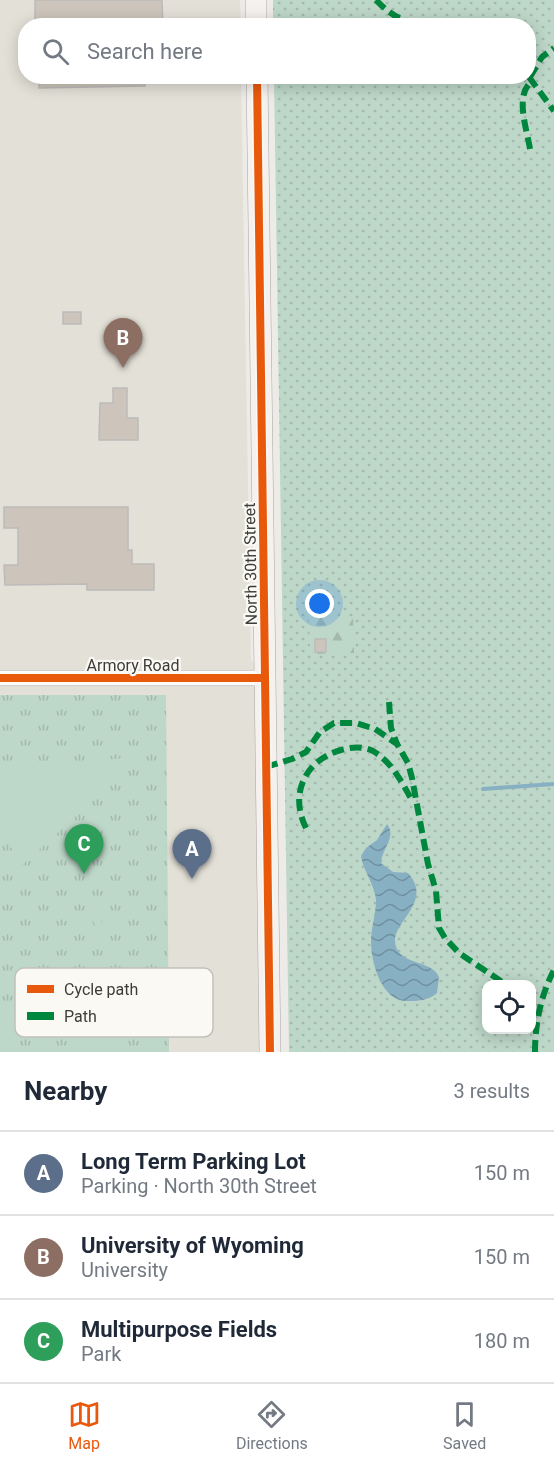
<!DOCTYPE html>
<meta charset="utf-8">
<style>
:root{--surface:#fff;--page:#f2f2f3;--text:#1f2937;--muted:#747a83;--line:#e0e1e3;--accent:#ea580c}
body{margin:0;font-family:Roboto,sans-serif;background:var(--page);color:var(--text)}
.controls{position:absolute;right:18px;bottom:18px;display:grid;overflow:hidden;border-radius:12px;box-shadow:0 3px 15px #0003}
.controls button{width:54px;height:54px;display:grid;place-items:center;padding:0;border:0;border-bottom:2px solid var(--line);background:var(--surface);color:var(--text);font:30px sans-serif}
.you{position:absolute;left:320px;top:604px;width:21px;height:21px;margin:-15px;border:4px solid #fff;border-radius:50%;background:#1a73e8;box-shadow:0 0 0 9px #1a73e833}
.badge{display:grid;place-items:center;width:39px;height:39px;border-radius:50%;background:var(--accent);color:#fff;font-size:20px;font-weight:700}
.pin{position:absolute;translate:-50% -50px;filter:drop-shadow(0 2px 3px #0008)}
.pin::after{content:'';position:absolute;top:32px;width:21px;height:18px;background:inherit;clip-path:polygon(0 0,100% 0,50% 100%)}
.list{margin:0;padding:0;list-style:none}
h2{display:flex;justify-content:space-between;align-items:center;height:78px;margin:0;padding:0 24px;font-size:26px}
h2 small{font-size:20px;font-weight:400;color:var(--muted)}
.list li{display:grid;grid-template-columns:39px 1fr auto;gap:18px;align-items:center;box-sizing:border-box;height:84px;padding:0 24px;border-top:2px solid var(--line)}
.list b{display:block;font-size:22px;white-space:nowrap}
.list p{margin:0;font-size:20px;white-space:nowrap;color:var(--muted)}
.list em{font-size:20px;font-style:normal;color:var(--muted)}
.icon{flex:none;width:33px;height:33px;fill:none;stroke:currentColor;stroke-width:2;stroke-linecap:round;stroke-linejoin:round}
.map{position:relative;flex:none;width:554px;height:1052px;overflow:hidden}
.search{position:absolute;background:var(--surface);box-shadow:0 3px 15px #0003;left:18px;right:18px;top:18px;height:66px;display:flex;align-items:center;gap:15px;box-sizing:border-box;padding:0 21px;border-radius:24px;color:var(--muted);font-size:22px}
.sheet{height:330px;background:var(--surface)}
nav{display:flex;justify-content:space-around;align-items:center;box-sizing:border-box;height:84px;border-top:2px solid var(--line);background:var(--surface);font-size:16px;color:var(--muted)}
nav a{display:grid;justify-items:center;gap:3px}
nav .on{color:var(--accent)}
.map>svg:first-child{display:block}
.built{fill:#e3e0d7}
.grass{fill:url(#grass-dots);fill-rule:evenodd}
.forest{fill:url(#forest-firs)}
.park{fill:url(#park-tufts)}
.pitch{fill:#bdd7c8}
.water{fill:url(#water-waves)}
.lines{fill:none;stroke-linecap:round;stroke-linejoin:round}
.stream{stroke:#88b0c3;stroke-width:4}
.building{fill:#cdc5bb;stroke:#bdbbb9;stroke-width:1.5}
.minor-casing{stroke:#a7a5a3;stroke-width:16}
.secondary-casing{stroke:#a7a5a3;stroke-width:22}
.minor{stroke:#fcfcfc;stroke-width:15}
.secondary{stroke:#f5f1ee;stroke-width:21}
.quiet{stroke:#00873e;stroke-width:6;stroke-dasharray:12 6;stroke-linecap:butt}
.cycleway-casing{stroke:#fbf9f4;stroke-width:11}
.cycleway{stroke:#e8590c;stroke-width:8}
.labels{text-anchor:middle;stroke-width:4.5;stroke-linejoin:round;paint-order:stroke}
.street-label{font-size:16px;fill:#3c3c3a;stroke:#fbf9f4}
.key{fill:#fbf9f4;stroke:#c2c0bc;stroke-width:1.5}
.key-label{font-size:16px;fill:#3c3c3a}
</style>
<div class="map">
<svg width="554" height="1052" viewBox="0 0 554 1052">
<defs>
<pattern id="grass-dots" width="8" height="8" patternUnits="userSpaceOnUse" patternTransform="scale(1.5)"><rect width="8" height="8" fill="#bdd7c8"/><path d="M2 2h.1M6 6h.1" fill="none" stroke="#a3b9ad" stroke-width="1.8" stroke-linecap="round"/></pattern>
<pattern id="forest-firs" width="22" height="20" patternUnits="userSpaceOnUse" patternTransform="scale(1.5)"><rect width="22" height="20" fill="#bdd7c8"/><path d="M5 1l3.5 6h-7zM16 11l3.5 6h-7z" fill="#a3b9ad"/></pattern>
<pattern id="park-tufts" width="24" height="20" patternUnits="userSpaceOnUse" patternTransform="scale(1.5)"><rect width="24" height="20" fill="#bdd7c8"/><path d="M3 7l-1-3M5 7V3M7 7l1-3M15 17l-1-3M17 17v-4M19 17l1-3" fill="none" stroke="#a3b9ad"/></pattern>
<pattern id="water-waves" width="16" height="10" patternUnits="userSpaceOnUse" patternTransform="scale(1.5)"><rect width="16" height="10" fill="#88b0c3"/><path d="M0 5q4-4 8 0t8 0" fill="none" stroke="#70909f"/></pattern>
</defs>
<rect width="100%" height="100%" fill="#edebe8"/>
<!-- built -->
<polygon class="built" points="0,0 240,0 241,25 26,26 26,76 241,77 251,659 265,678 270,1052 0,1052"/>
<!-- grass -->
<path class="grass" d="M273,0H554V1052H289L274,77L528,76V26L273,25ZM486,984H532V1030H486Z"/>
<!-- forest -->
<polygon class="forest" points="353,617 354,653 310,654 309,618"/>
<!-- park -->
<polygon class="park" points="0,695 166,695 169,1052 0,1052"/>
<!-- pitch -->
<g class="pitch">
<polygon points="142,756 20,867 0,823 0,771"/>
<polygon points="91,901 106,930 99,933 84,904"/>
<path d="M40,1012C71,1015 97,1026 116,1052C109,1052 98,1052 92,1052C87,1050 82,1043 77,1041C52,1026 25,1029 0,1041V1021L26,1013Z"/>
</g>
<!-- water -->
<path class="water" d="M387,824C397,837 382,848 381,863L393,872L408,873C433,901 395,920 395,941C396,966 432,959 439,977L437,993C427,1001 418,1001 406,1001C381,1000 371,962 371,942C371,928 376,914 376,900C375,885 363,871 361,856L366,848L377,840Z"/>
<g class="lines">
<!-- stream -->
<polyline class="stream" points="483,789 554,784"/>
</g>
<!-- building -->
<g class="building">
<polygon points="35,0 162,0 163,26 35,26"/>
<polygon points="39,76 145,76 145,86 39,88"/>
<rect x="63" y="312" width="18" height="12"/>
<polygon points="113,388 127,388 127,418 138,418 138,440 99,440 100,403 113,403"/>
<polygon points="4,507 128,507 128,550 132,550 132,564 154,564 154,590 87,590 87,584 5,585 4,565 18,565 18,528 4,528"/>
<rect x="315" y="639" width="11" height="13"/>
</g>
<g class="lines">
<defs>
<polyline id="minor" points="0,678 265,678"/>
<g id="secondary">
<polyline points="256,0 256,26"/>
<polyline points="257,76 270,1052"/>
</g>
</defs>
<!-- minor casing -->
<use href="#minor" class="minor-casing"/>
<!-- secondary casing -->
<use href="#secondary" class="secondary-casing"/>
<!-- minor -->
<use href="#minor" class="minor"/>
<!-- secondary -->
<use href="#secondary" class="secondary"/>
<!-- quiet -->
<g class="quiet">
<path d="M376,0C392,17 407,24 430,26"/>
<polyline points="529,77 554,111"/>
<polyline points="530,77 542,57 554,48"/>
<path d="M530,149C527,129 514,95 532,81"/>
<polyline points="389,702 391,728 397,744"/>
<polyline points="266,767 292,759 306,752 320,732 334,723 356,723 375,729 397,744 408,763 412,778 428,864 436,891 439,928 445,938 459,953 505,984"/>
<path d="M306,828C289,794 305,760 341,750C351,747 363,746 373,751C393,763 402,783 413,802"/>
<path d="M535,1052C535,1023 541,995 554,970"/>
</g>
<defs>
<g id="cycleway">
<polyline points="257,76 270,1052"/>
<polyline points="0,678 265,678"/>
</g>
</defs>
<!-- cycleway casing -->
<use href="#cycleway" class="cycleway-casing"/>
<!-- cycleway -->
<use href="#cycleway" class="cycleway"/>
</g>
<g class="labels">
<!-- street labels -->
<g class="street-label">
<text transform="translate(250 564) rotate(-91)" y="6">North 30th Street</text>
<text x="133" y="671">Armory Road</text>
</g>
</g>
<!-- legend -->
<rect x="15" y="968" width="198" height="69" rx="9" class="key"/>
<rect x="27" y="985" width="27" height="8" fill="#e8590c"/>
<rect x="27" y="1012" width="27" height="8" fill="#00873e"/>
<g class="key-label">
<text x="64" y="995">Cycle path</text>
<text x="64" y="1022">Path</text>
</g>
</svg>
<div class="controls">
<button><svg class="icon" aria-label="locate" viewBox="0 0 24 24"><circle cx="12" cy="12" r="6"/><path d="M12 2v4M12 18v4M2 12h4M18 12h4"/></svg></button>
</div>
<div class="you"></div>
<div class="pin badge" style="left:192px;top:879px;background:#5c6f8a">A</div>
<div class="pin badge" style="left:123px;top:368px;background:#8d6e63">B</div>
<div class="pin badge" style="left:84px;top:874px;background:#2e9e5b">C</div>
<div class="search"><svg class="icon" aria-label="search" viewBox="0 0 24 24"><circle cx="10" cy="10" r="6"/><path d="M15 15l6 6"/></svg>Search here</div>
</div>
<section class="sheet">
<h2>Nearby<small>3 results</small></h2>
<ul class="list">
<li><span class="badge" style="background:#5c6f8a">A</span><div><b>Long Term Parking Lot</b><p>Parking · North 30th Street</p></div><em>150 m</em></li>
<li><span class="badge" style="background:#8d6e63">B</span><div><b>University of Wyoming</b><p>University</p></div><em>150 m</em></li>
<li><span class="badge" style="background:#2e9e5b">C</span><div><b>Multipurpose Fields</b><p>Park</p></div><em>180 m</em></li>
</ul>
</section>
<nav>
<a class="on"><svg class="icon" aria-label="map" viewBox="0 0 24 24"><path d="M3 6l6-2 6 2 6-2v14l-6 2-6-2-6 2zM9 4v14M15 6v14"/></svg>Map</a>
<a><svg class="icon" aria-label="directions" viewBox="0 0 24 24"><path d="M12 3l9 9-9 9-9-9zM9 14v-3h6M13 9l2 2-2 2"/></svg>Directions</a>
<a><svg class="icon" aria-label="saved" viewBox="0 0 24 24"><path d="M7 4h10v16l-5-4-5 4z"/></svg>Saved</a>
</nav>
